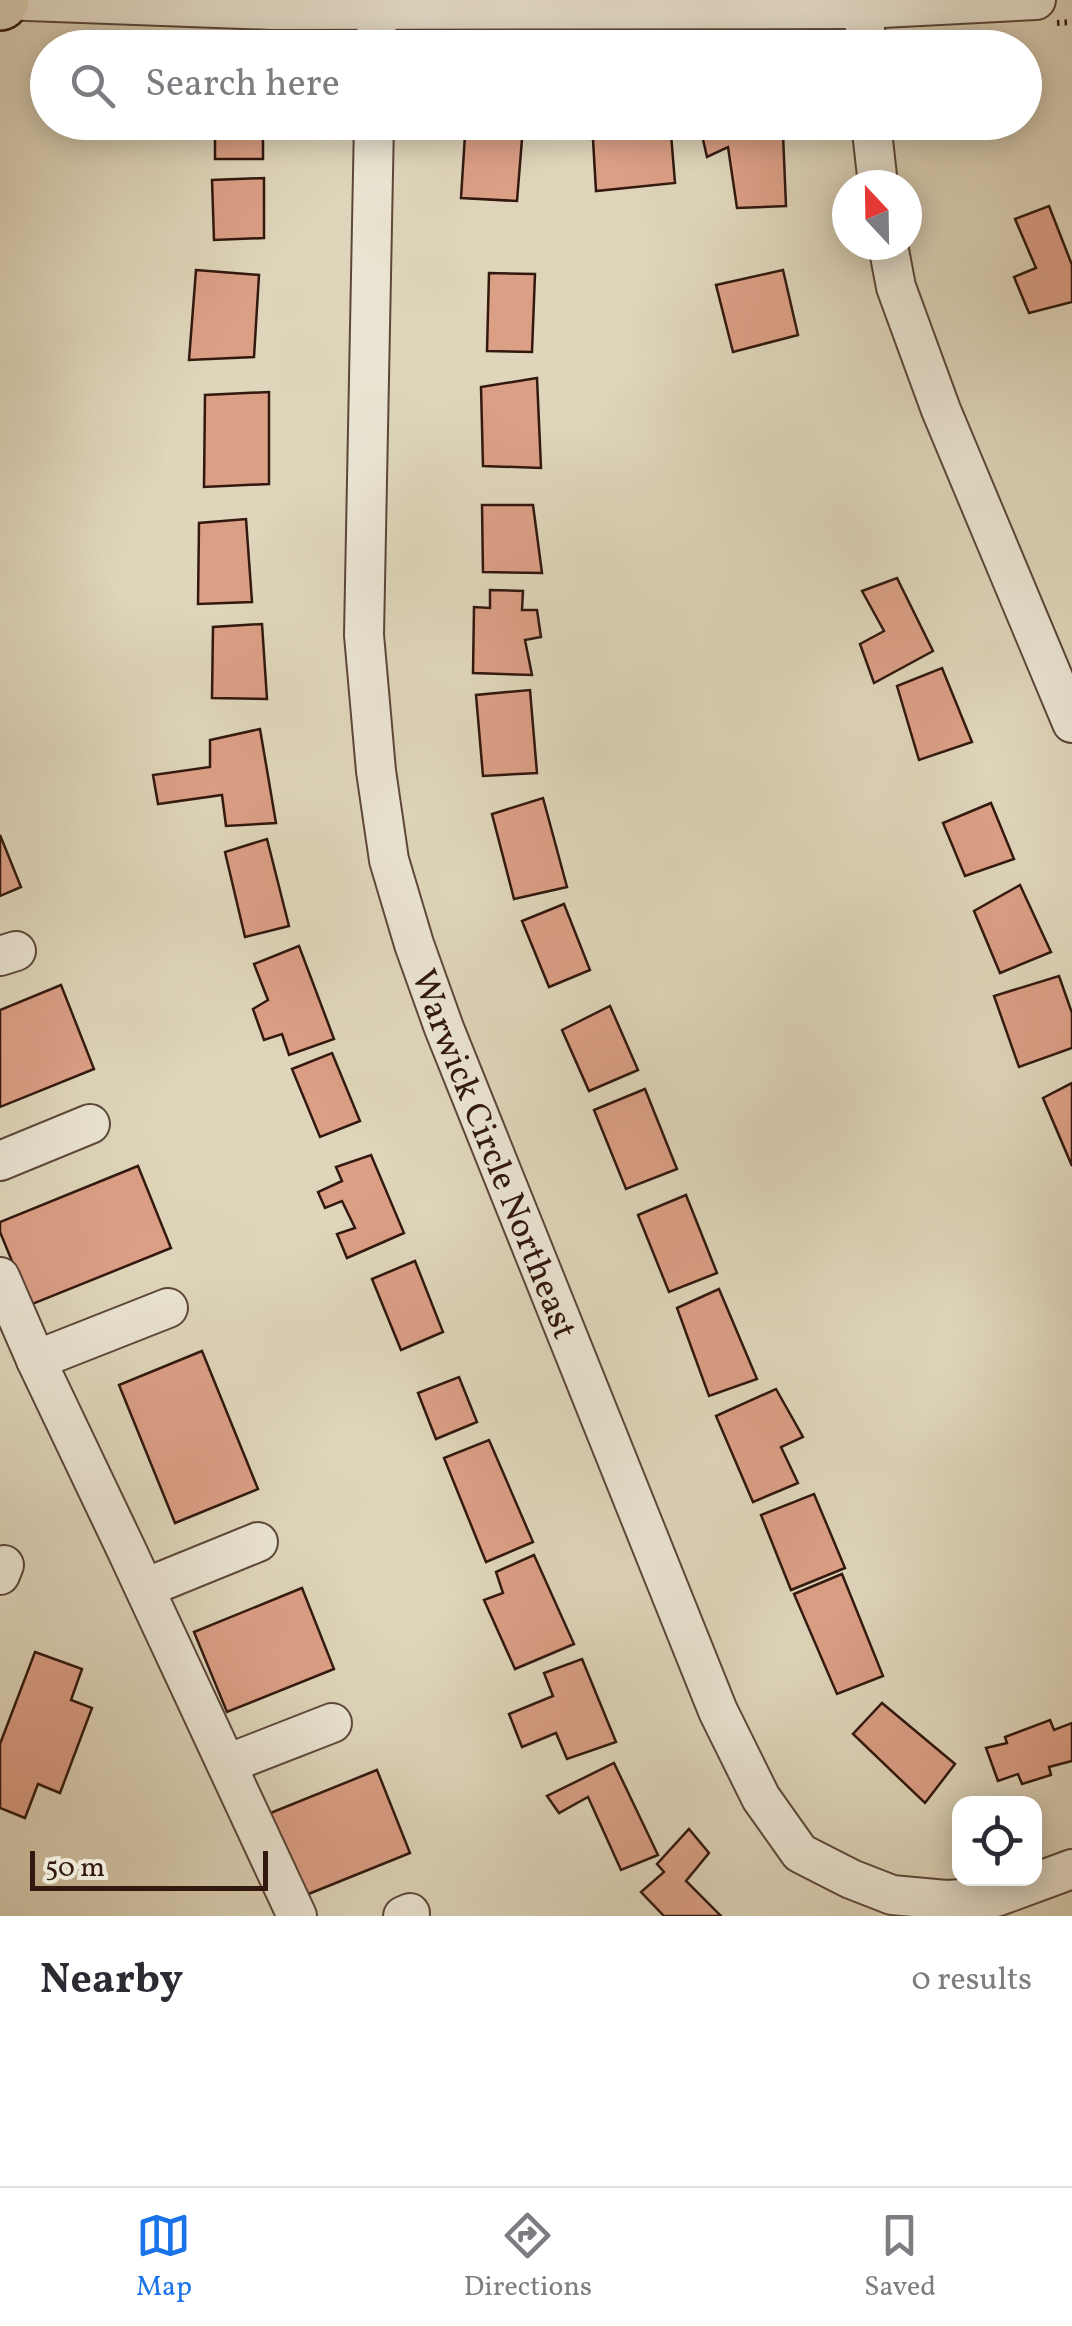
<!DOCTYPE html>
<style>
:root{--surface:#fff;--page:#f2f2f3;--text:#2b2b33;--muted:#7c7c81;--line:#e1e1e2;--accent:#1a73e8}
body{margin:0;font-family:Vollkorn,serif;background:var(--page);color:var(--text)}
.controls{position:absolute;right:30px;bottom:30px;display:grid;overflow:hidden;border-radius:20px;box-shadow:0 5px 25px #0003}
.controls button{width:90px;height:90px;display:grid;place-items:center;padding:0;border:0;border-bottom:2px solid var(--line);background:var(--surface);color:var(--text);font:50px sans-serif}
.compass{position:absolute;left:832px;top:170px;width:90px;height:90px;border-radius:50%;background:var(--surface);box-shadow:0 5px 25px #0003;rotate:338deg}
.scale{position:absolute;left:30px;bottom:25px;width:238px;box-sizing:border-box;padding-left:10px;border:5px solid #32180e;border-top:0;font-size:28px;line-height:35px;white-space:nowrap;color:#32180e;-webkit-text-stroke:8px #eae4d2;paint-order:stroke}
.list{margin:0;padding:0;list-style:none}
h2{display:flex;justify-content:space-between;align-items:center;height:130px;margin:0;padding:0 40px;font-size:42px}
h2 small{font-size:32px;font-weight:400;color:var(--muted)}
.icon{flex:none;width:55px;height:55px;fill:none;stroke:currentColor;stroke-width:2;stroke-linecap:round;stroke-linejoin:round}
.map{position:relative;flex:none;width:1072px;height:1916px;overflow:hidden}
.search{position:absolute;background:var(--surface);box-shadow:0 5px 25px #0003;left:30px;right:30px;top:30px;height:110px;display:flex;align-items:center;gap:25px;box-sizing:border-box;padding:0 35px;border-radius:55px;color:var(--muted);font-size:38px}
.sheet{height:270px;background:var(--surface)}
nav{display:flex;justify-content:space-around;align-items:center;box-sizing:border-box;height:140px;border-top:2px solid var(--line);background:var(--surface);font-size:28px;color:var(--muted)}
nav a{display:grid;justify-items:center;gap:5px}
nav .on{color:var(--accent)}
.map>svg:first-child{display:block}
.building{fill:#db9f86;stroke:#32180e;stroke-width:2.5}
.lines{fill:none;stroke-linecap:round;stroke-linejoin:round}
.street-casing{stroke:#5d4739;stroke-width:42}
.primary-casing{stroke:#32180e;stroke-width:60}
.path{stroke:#32180e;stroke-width:6;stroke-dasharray:2.5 5;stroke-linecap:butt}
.street{stroke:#eae4d2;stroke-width:38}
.primary{stroke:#ded5ba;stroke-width:55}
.labels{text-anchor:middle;stroke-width:8;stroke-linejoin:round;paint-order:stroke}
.street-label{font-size:35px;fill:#32180e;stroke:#eae4d2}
</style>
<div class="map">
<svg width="1072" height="1916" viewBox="0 0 1072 1916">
<rect width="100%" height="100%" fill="#ded5ba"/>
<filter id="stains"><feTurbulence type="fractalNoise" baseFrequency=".002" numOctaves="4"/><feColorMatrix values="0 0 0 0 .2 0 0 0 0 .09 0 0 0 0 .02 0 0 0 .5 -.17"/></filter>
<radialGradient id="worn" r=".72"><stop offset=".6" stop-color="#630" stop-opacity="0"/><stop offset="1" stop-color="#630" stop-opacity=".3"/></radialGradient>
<!-- building -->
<g class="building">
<rect x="215" y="122" width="48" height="37"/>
<polygon points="592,122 670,122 675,183 596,191"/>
<polygon points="699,122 769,122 770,131 783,134 786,206 737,208 728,147 707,157"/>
<polygon points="465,135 522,139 517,201 461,198"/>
<polygon points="264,178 264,238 214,240 212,180"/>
<polygon points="1049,206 1072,265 1072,302 1029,313 1014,277 1036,268 1015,219"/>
<polygon points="196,270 259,275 254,357 189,360"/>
<polygon points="783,270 798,335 733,352 716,285"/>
<polygon points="489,273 535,274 532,352 487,351"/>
<polygon points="537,378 541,468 483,466 481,387"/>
<polygon points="269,392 269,484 204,487 205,395"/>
<polygon points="482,505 533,505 542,573 483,572"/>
<polygon points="246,519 252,602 198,604 199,523"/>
<polygon points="897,578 933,651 874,683 860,644 884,631 862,591"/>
<polygon points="490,590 523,591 522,610 537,610 541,637 525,640 532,675 473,673 474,607 490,608"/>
<polygon points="262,624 267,699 212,698 213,627"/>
<polygon points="942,668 972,742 919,760 897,686"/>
<polygon points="530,690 537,773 483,776 476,695"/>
<polygon points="260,729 276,823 226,826 222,795 158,804 153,775 210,767 210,740"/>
<polygon points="543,798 567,887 514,899 492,814"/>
<polygon points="991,803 1014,859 965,876 943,823"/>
<polygon points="0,835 21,887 0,896"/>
<polygon points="267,839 289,926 245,937 225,852"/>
<polygon points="1020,885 1051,952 1000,973 974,911"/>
<polygon points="564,904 590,970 549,987 522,921"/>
<polygon points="299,946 334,1039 289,1055 282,1034 264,1040 253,1009 268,1000 254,964"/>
<polygon points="1059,976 1072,1013 1072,1048 1019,1067 994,996"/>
<polygon points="61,985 94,1069 0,1107 0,1010"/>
<polygon points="610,1006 638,1070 589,1091 562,1030"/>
<polygon points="332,1053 360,1121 320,1137 292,1069"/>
<polygon points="1072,1083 1072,1166 1043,1098"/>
<polygon points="645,1089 677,1169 626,1189 594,1110"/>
<polygon points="371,1155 404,1233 347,1258 337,1234 355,1228 342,1201 325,1208 318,1192 342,1181 336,1167"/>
<polygon points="138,1166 171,1248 30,1305 0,1232 0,1222"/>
<polygon points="686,1195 717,1273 669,1292 638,1215"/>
<polygon points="415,1261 443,1332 401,1350 372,1279"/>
<polygon points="719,1289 757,1379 709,1396 677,1308"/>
<polygon points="202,1351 258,1489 175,1523 119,1385"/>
<polygon points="459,1377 477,1422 436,1439 418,1393"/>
<polygon points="776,1389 803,1437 781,1447 798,1483 753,1502 716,1416"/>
<polygon points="489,1440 533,1542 486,1562 444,1458"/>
<polygon points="814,1494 845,1568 791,1590 761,1515"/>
<polygon points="534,1555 574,1644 515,1669 484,1600 503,1593 496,1572"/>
<polygon points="842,1574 883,1676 837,1694 794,1594"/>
<polygon points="302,1588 334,1669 227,1712 194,1632"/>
<polygon points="35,1652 82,1669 71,1700 92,1708 60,1793 38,1784 25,1818 0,1808 0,1744"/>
<polygon points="582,1659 616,1742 567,1759 556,1733 522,1747 509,1714 553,1696 544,1673"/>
<polygon points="882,1703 955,1764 925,1803 853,1734"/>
<polygon points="1050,1720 1054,1730 1072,1723 1072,1761 1049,1767 1051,1775 1022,1784 1018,1774 998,1781 986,1748 1007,1743 1005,1737"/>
<polygon points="614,1763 658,1855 621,1870 588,1797 559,1813 547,1796"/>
<polygon points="377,1770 410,1853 301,1897 268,1814"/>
<polygon points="689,1829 709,1853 686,1881 721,1916 664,1916 641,1892 664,1872 657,1864"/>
</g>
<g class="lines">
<defs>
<g id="street">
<polyline points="0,0 272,10 863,9 1036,0"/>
<polyline points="863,9 867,48"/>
<polyline points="376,48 377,9"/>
<path id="s1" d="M374,122L364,635L376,771L389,860L414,944L444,1028L718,1711L761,1798L800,1853L851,1879L892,1895L946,1900L996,1897L1072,1869"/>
<polyline points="871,122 878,185"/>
<polyline points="888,245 896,287 941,410 1072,723"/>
<polyline points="0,956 16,951"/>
<polyline points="0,1161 90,1124"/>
<polyline points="0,1277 36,1360 127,1551 297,1916"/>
<polyline points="36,1360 168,1308"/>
<polyline points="0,1575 4,1565"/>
<polyline points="145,1588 258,1542"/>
<polyline points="227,1764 332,1723"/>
<polyline points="403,1916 410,1913"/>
</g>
<polyline id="primary" points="0,2 1,0"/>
</defs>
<!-- street casing -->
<use href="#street" class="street-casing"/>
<!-- primary casing -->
<use href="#primary" class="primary-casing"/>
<!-- path -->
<polyline class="path" points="1057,23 1072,22"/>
<!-- street -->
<use href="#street" class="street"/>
<!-- primary -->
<use href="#primary" class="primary"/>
</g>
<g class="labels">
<!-- street labels -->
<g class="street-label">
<text dy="12" stroke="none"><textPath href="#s1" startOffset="1052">Warwick Circle Northeast</textPath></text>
</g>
</g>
<rect width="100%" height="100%" filter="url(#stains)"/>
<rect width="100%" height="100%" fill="url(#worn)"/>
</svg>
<div class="controls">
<button><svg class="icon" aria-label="locate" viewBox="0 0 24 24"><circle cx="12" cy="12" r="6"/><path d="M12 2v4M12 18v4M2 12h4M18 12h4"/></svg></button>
</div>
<svg class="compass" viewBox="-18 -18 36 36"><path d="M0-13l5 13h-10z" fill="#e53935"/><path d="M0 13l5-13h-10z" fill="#7c7c81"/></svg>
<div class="scale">50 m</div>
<div class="search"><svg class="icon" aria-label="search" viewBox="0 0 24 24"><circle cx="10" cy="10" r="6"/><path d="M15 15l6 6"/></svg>Search here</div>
</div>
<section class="sheet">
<h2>Nearby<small>0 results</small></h2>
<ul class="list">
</ul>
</section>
<nav>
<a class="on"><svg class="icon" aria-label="map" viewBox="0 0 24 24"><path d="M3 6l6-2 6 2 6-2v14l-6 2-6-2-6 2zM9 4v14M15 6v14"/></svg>Map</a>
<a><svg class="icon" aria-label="directions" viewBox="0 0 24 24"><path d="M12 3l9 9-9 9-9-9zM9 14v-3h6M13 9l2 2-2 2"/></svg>Directions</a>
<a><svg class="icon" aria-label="saved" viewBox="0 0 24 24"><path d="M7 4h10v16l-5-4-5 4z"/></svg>Saved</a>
</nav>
